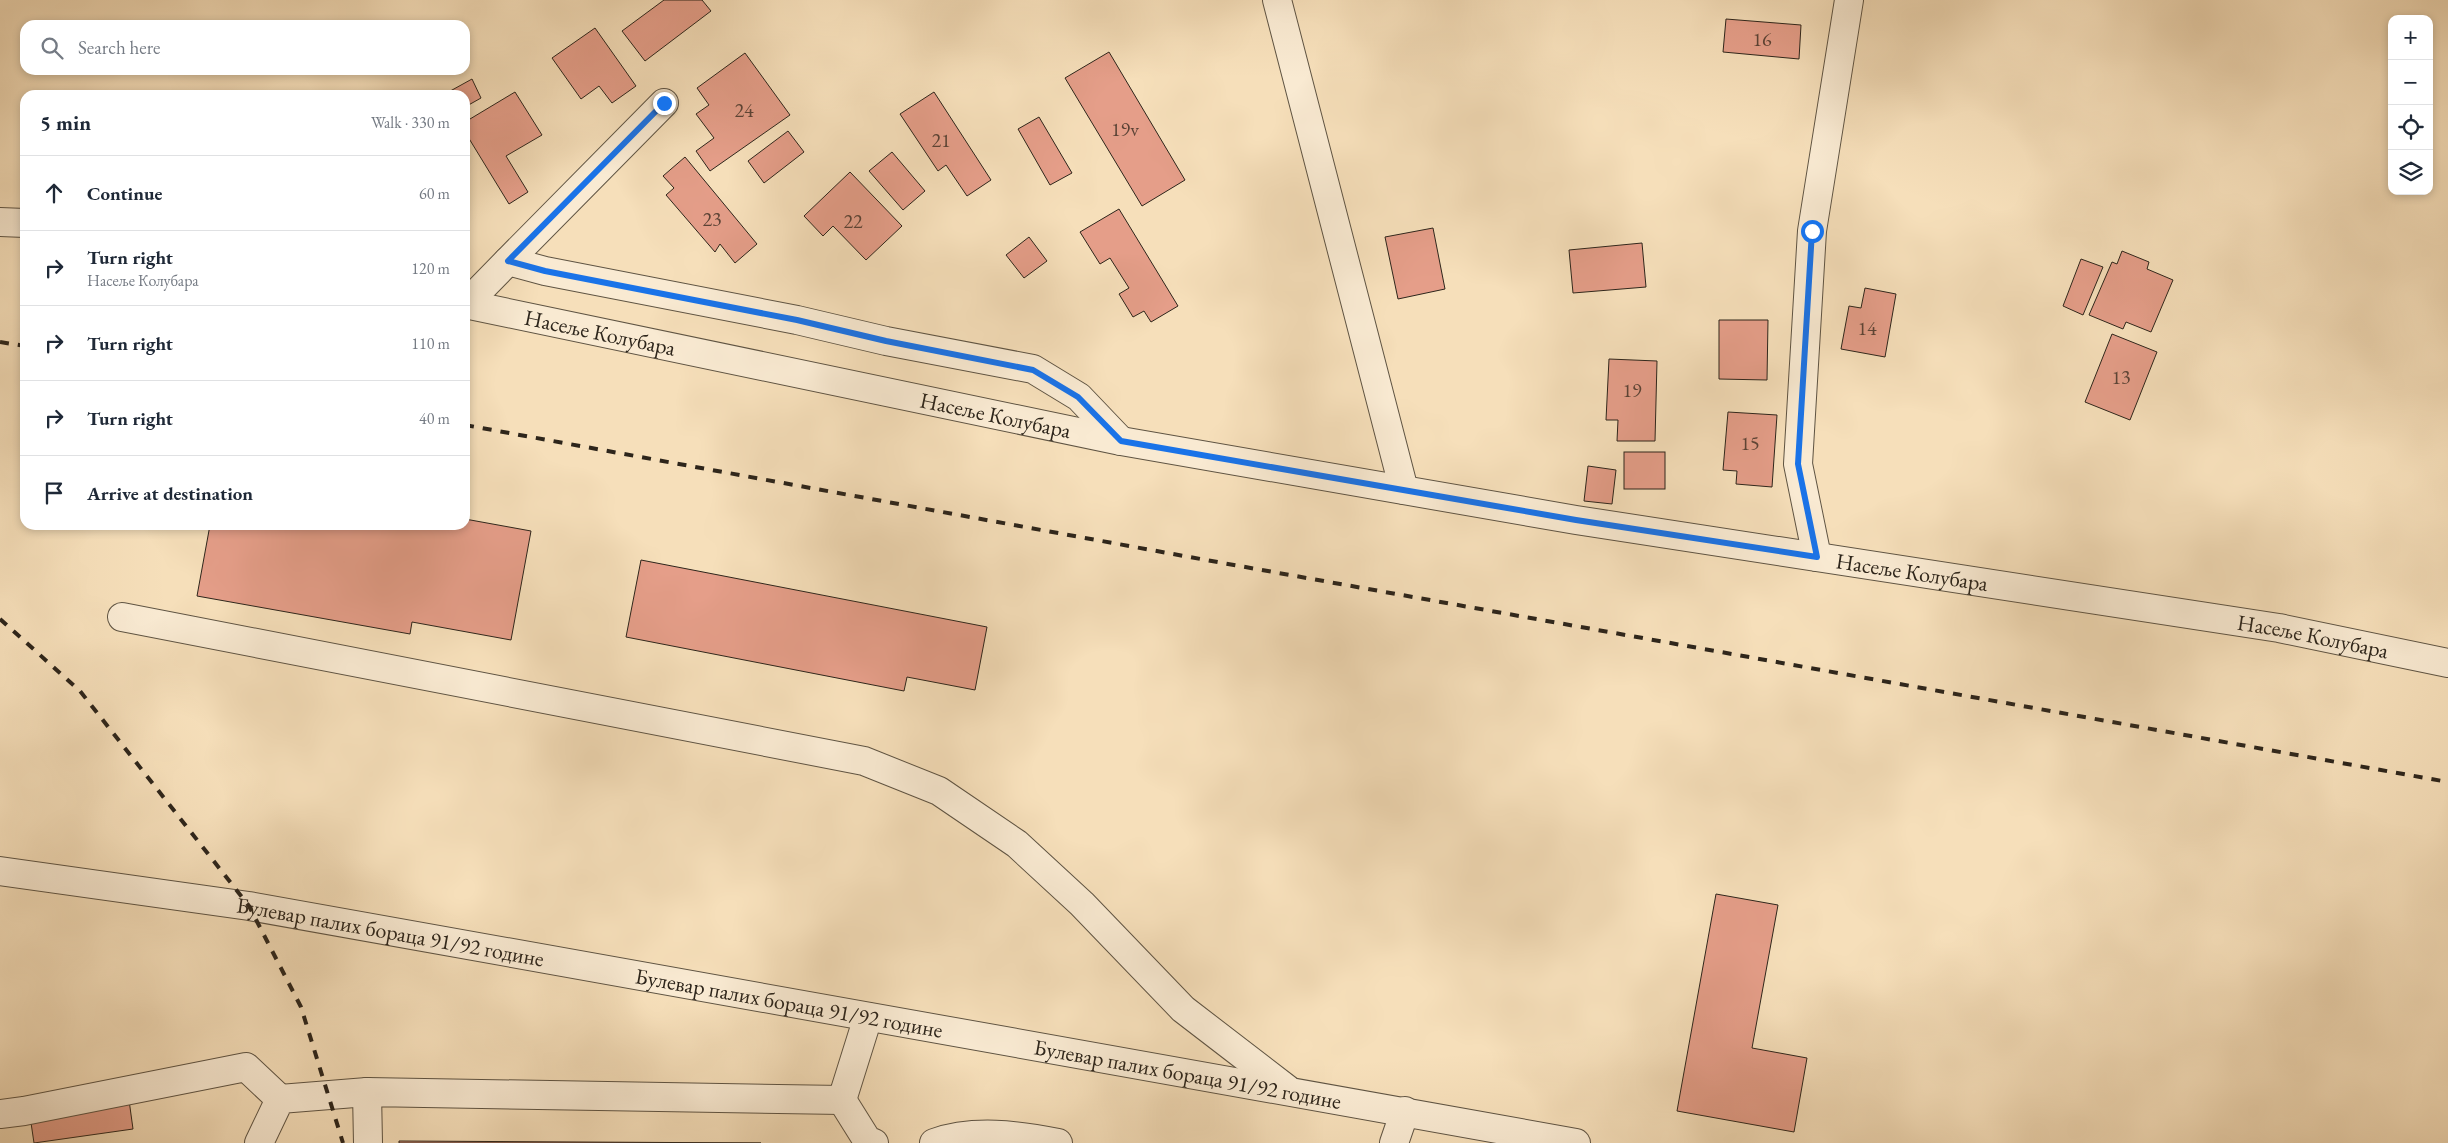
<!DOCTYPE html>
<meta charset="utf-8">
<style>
:root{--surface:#fff;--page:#f2f2f3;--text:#1f2937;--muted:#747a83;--line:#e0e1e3}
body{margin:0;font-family:"EB Garamond",serif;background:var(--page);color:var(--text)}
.controls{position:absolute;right:15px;top:15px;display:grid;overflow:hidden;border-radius:10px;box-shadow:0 2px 8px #0003}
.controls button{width:45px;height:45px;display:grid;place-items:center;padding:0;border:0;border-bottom:1px solid var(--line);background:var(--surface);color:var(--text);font:25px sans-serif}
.stop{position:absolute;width:15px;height:15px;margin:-11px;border:4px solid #1a73e8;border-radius:50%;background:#fff}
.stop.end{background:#1a73e8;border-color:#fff;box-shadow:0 1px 5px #0008}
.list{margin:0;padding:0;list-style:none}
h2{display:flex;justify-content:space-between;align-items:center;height:65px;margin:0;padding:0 20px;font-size:21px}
h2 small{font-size:16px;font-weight:400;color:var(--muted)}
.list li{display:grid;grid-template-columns:32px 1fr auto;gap:15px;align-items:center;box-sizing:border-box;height:75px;padding:0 20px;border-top:1px solid var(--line)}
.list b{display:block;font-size:19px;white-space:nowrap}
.list p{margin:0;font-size:16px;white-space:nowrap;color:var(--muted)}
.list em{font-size:16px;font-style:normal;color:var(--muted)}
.icon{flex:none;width:28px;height:28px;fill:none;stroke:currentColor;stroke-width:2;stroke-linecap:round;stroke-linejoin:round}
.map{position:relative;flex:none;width:2448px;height:1143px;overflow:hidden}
.search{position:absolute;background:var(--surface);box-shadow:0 2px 8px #0003;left:20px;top:20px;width:450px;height:55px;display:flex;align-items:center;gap:12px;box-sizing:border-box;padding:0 18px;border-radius:15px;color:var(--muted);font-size:19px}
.panel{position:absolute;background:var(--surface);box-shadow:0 2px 8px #0003;left:20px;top:90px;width:450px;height:440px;border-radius:15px}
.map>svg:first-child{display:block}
.building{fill:#e59e89;stroke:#2d251b}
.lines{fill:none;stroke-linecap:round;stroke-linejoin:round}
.minor-casing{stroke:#5f5443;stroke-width:30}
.minor{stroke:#f9ead2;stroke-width:28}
.rail{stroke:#2d251b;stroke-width:4;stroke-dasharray:9 9;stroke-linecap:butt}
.route{stroke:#1a73e8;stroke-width:6}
.labels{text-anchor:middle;stroke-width:4;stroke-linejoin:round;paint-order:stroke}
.number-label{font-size:20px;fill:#5b4336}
.street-label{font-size:22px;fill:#2d251b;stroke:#f9ead2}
</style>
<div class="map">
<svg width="2448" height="1143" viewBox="0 0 2448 1143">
<rect width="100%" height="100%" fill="#f6dfba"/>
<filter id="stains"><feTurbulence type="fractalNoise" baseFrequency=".004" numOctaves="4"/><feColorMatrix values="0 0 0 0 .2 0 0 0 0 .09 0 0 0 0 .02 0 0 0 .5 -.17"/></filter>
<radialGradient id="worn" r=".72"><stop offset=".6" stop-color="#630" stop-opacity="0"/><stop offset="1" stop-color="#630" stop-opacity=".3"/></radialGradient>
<!-- building -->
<g class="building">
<polygon points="664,0 702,0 711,11 645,61 622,31"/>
<polygon points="1726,19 1801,25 1799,59 1723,52"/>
<polygon points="595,28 636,86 612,103 599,86 581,99 552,58"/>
<polygon points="1109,52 1185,180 1142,206 1065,78"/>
<polygon points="745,53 790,115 710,171 696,151 714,138 696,114 709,105 697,88"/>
<polygon points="472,79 481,98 465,107 465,95 443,95"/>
<polygon points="515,92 542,135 506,156 528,192 509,204 465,132 465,122"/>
<polygon points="934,92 991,180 967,196 946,165 938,171 900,114"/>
<polygon points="1039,117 1072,173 1050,185 1018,129"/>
<polygon points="788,131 804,152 764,183 748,161"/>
<polygon points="892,152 925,191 903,210 869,171"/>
<polygon points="685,157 757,244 735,263 720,244 715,252 666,195 674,188 663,176"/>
<polygon points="850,172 902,226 866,260 833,226 823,236 804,216"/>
<polygon points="1119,209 1178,306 1151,322 1144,311 1133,317 1119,294 1129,288 1110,258 1100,264 1080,232"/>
<polygon points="1433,228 1445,289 1398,299 1385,237"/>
<polygon points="1029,237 1047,261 1024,278 1006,255"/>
<polygon points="1642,243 1646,287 1573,293 1569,250"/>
<polygon points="2122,251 2149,262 2147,269 2173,280 2151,332 2126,322 2123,329 2089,315 2112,262 2117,264"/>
<polygon points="2081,259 2103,267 2083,315 2063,306"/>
<polygon points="1865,288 1896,294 1885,357 1841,349 1849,306 1861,308"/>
<polygon points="1719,320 1768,320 1767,380 1719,379"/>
<polygon points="2112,334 2157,352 2130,420 2085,402"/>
<polygon points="1609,359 1657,361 1655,441 1617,441 1618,420 1606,420"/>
<polygon points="1728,412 1777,415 1772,487 1736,484 1737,471 1723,470"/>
<rect x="1624" y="452" width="41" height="37"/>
<polygon points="1588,466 1616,470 1612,504 1584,501"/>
<polygon points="465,519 531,531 511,640 412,622 410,634 197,596 210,525 465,525"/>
<polygon points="641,560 987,627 975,690 907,677 904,691 626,637"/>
<polygon points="1716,894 1778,905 1752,1048 1807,1058 1794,1132 1677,1111"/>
<polygon points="129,1100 133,1129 34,1143 30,1116"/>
<polygon points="399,1141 761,1143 399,1143"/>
</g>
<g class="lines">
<defs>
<g id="minor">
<polyline points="1277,0 1404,490"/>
<polyline points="0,222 25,223"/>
<polyline points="508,261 664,103"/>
<path id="s1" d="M465,304L1121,441L1576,520L2279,628L2448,663"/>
<polyline points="466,304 508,261 545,271 797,320 886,341 1033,369 1079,397 1121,441"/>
<polyline points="1817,557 1798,464 1812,231 1849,0"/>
<polyline points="122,617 864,761 939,791 1017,844 1082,904 1183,1009 1287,1089"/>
<path id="s2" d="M0,871L249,906L1576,1143"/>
<polyline points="842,1100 867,1140 874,1143"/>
<polyline points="0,1114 24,1111 246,1067 280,1099"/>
<polyline points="259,1143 280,1099 367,1092"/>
<polyline points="368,1143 367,1092 842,1100 868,1017"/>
<path d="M934,1143C973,1129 1018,1135 1058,1143"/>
<polyline points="1394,1143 1405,1111"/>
</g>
</defs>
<!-- minor casing -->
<use href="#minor" class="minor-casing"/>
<!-- minor -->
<use href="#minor" class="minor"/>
<!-- rail -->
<g class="rail">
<polyline points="0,342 25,346"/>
<polyline points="465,425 1206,560 2448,782"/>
<polyline points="0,619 80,691 249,906 301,1007 343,1143"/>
</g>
</g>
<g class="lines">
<!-- route -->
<polyline class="route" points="664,103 508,261 545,271 797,320 886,341 1033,370 1078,397 1121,441 1576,520 1817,557 1798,464 1812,231"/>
</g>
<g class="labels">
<!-- number labels -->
<g class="number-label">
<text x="1762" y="46">16</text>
<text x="744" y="117">24</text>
<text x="1125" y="136">19v</text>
<text x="941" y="147">21</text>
<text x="712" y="226">23</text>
<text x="853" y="228">22</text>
<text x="1867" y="335">14</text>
<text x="2121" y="384">13</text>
<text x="1632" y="397">19</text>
<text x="1750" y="450">15</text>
</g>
<!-- street labels -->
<g class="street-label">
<text dy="8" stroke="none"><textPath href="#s1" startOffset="138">Насеље Колубара</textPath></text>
<text dy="8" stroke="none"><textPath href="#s1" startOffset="542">Насеље Колубара</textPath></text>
<text dy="8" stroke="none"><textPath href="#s1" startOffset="1472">Насеље Колубара</textPath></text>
<text dy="8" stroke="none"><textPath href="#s1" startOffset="1878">Насеље Колубара</textPath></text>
<text dy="8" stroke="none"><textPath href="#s2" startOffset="395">Булевар палих бораца 91/92 године</textPath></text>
<text dy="8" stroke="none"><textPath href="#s2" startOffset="800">Булевар палих бораца 91/92 године</textPath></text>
<text dy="8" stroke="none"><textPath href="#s2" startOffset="1205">Булевар палих бораца 91/92 године</textPath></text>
</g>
</g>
<rect width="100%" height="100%" filter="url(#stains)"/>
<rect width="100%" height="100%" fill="url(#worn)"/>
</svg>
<div class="controls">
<button>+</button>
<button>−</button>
<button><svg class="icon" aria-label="locate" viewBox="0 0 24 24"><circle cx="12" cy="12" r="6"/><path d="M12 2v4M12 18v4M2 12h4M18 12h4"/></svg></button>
<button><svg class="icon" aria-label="layers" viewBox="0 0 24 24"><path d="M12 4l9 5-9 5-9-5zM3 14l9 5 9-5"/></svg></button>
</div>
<div class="stop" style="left:1812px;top:231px"></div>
<div class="stop end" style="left:664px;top:103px"></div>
<div class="search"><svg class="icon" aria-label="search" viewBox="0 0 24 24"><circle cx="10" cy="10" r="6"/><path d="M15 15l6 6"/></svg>Search here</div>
<section class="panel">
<h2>5 min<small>Walk · 330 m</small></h2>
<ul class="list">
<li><svg class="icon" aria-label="ahead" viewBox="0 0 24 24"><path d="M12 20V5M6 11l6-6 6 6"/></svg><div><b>Continue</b></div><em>60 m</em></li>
<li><svg class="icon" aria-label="right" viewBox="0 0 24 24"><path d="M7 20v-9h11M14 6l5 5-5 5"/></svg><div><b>Turn right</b><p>Насеље Колубара</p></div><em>120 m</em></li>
<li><svg class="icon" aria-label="right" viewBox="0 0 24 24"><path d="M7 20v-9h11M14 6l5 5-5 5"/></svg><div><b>Turn right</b></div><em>110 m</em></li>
<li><svg class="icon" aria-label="right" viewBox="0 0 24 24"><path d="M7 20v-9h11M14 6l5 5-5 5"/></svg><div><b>Turn right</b></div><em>40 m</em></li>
<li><svg class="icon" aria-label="arrive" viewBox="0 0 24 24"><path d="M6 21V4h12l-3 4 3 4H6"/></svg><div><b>Arrive at destination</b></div></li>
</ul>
</section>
</div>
